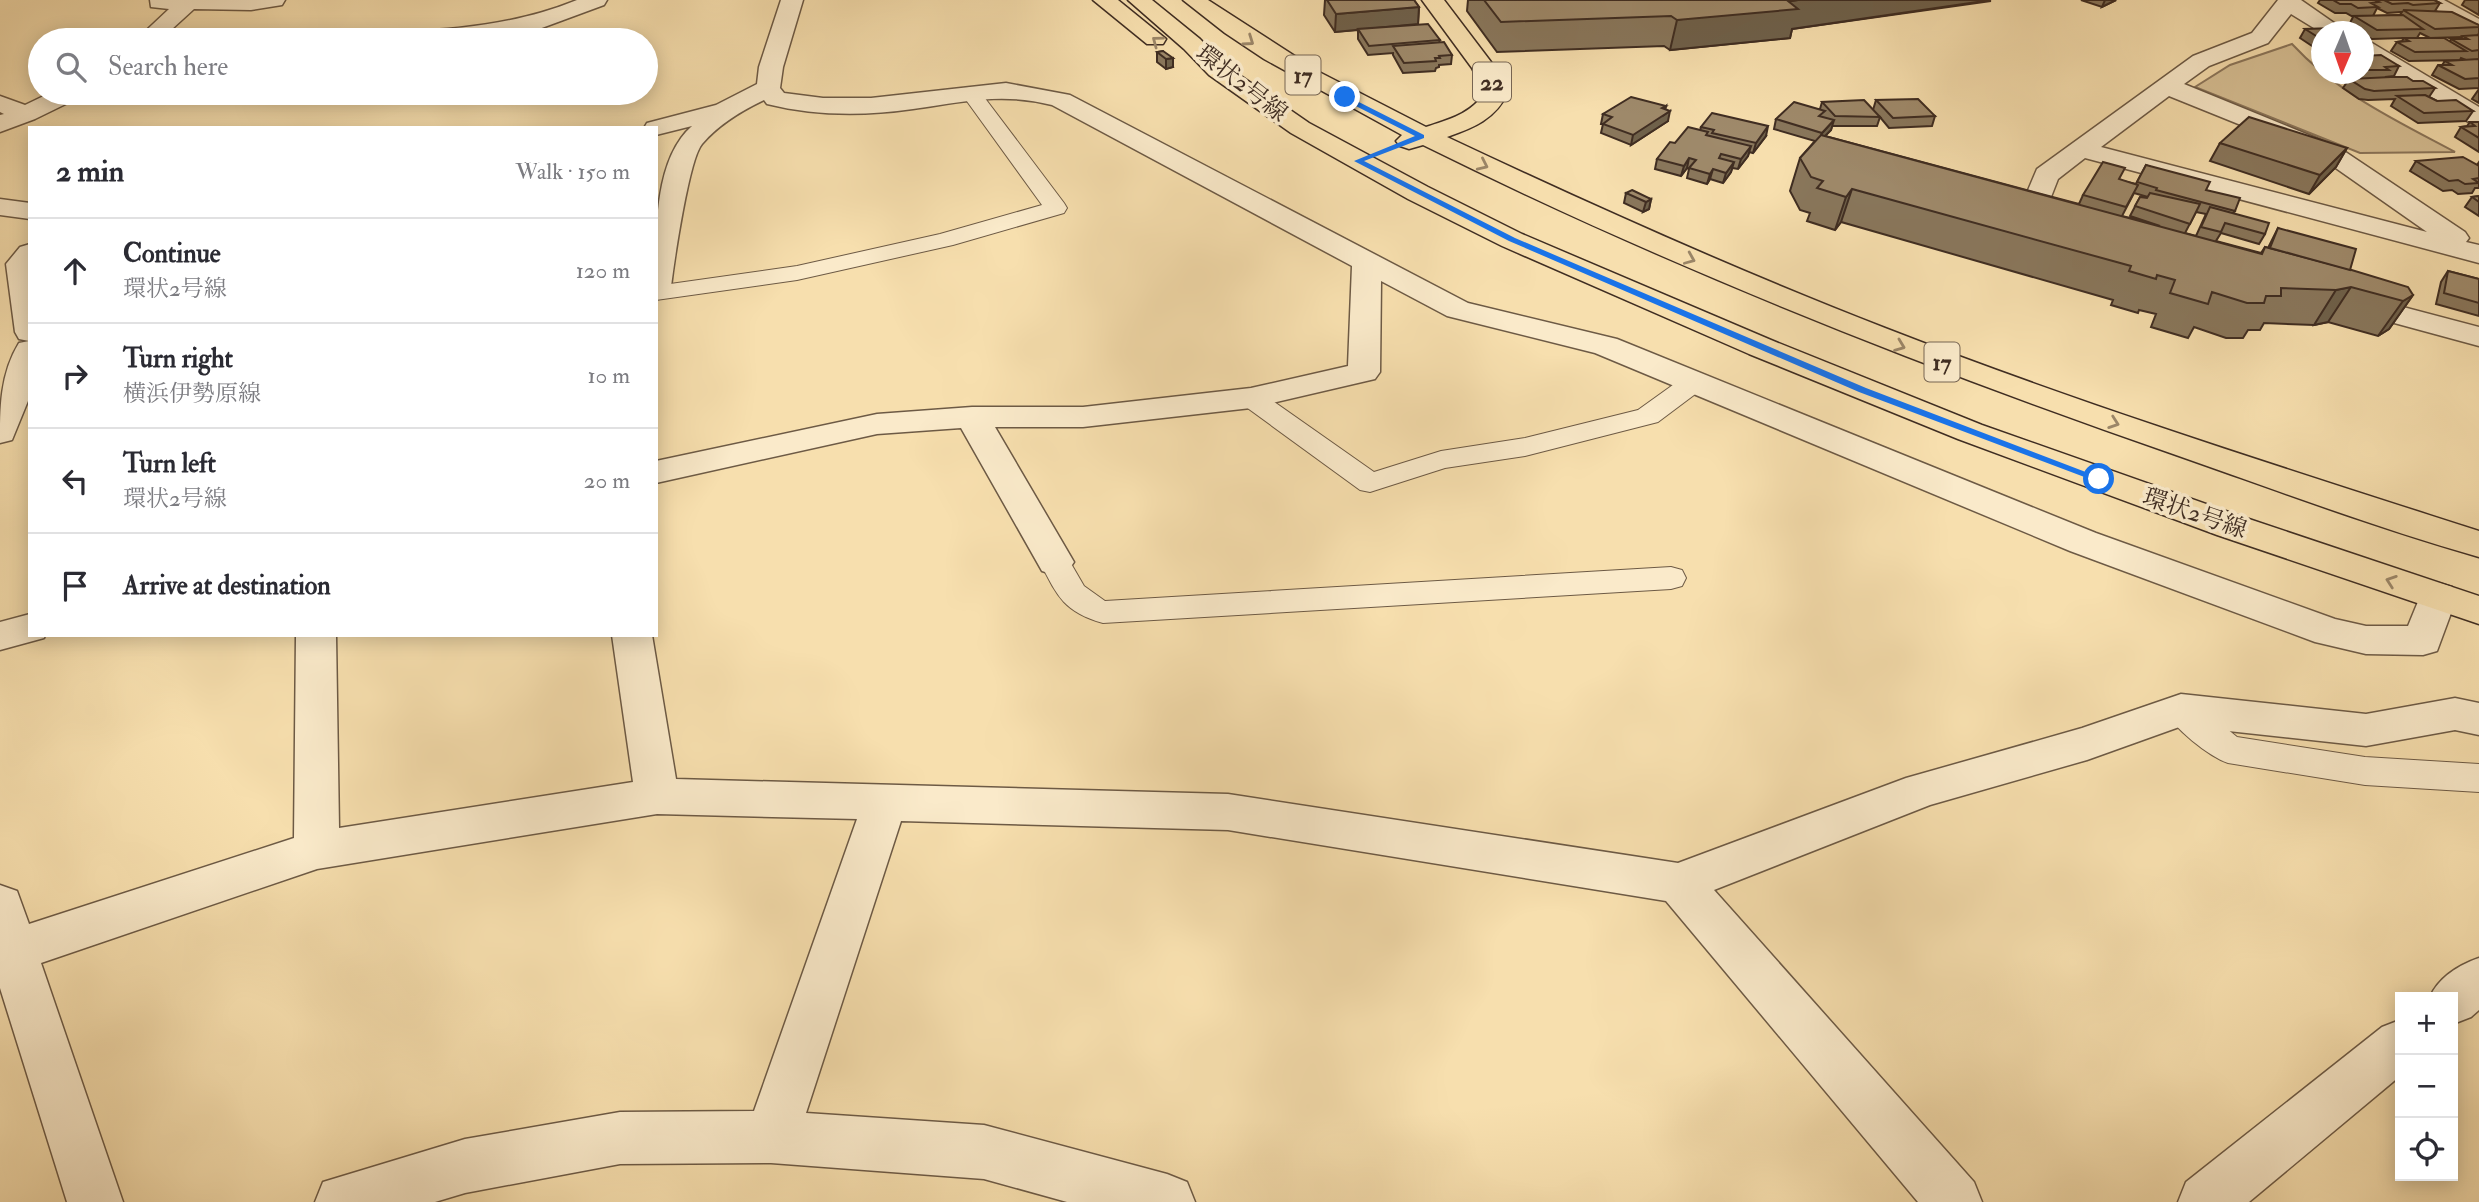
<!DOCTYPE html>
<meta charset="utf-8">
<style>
:root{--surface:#fff;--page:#f2f2f3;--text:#2b2b33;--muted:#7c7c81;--line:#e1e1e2}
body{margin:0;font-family:"IM FELL Double Pica","Noto Serif JP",serif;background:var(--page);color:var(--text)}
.controls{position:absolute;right:21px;bottom:21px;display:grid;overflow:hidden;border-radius:0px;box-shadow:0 4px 18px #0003}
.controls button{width:63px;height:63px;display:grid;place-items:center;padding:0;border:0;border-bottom:2px solid var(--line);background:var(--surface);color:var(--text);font:35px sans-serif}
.compass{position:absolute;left:2311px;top:21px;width:63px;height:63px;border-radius:50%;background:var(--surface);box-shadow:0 4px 18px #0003;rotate:182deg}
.stop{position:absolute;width:21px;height:21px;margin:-16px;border:5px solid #1a73e8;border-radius:50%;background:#fff}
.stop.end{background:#1a73e8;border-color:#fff;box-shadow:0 2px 7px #0008}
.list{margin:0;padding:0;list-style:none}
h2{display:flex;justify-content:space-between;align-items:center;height:91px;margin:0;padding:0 28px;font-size:30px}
h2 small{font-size:23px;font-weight:400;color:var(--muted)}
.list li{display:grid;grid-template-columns:46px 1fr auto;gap:21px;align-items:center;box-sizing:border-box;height:105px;padding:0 28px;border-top:2px solid var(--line)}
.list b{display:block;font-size:26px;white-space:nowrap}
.list p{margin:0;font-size:23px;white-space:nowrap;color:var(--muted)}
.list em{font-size:23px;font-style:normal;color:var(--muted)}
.icon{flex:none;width:38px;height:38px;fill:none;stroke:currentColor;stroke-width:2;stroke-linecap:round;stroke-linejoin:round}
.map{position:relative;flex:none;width:2479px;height:1202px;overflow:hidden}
.search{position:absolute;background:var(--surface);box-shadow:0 4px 18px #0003;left:28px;top:28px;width:630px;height:77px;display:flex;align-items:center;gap:18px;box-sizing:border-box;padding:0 24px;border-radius:38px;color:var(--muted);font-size:26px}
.panel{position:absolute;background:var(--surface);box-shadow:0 4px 18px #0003;left:28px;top:126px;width:630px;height:511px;border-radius:0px}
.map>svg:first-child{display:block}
.green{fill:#d8c196;stroke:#8c775c;stroke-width:2}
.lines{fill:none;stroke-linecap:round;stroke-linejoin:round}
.lane-casing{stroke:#6d5a45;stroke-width:2}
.street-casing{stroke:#6d5a45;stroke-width:3}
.primary-casing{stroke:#3f2d22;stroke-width:3}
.lane{fill:#faeaca;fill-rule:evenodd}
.street{fill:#faeaca;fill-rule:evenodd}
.primary{fill:#f7dfae;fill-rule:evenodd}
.wall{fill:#89775c;stroke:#3f2d22;stroke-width:2;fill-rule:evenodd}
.shaded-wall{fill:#6f614b;stroke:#3f2d22;stroke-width:2}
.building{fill:#9f8a6b;stroke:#3f2d22;stroke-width:2}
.oneway{stroke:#9b8668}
.route{fill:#1a73e8}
.labels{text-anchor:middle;stroke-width:7;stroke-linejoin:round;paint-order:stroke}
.shield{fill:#faeaca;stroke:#776654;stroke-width:2}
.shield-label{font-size:23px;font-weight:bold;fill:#3f2d22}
.street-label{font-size:24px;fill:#3f2d22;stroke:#faeaca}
</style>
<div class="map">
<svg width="2479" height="1202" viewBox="0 0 2479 1202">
<rect width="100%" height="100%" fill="#f7dfae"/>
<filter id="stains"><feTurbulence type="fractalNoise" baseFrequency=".00286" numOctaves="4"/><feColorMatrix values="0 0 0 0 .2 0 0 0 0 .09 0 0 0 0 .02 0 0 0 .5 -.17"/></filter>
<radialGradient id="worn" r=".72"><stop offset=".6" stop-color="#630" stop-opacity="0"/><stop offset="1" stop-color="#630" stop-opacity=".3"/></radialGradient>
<!-- green -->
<path class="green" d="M2292,44C2337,93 2397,121 2455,152L2360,153L2195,87L2230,65Z"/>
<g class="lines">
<defs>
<g id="lane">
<polygon points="971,87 978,89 1064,203 1067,208 1064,213 953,245 797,280 656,300 656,286 797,266 940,234 1042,205 961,93 964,89"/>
<polygon points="1693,375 1702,377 1706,383 1702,389 1658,422 1525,456 1445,468 1370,492 1360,490 1242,404 1238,398 1242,392 1251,390 1260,392 1374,472 1441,451 1525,438 1638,410 1684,377"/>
<path d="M1055,551L1066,555L1084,586L1105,601L1671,567L1682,570L1686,578L1682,586L1671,589L1103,623C1064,612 1057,596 1040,562L1044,555Z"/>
<path d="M2181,697L2193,701L2237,737L2365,757L2479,764V792L2365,785L2228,763C2208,756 2174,728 2164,710L2169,701Z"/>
</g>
<g id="street">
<polygon points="150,0 285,0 282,5 251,10 194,9 160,40 136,40 169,9 151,7"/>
<path d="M577,0H607L604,5L539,29L485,39L304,40L307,35L315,33C404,32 494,34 577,0Z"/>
<path d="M781,0H803L783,67L780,88L784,93L823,98H871L1006,83L1070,95L1468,303L1617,339L2096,533L2335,619L2366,626H2408L2424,587L2438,583L2452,587L2457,597L2437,651L2423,655L2366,654L2315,642L2070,551L1595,353L1447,316L1381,281L1380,372L1375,379L1251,408L1083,427H995L1074,562L1068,571L1055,575L1042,571L961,428L877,434L656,483V461L877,414L972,407H1083L1251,388L1348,366L1352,266L1052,105C1001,92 964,102 913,109C865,116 815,116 767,104L764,100C741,111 719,124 702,144C689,159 674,262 671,287L666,293L656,296C656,245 651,162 692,126L656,135V128H644L647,123L716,105L757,84L759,67Z"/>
<path d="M2278,0H2301L2347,32L2322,33L2291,14L2268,43L2209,66L2184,84L2338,147L2465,232L2469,238L2466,242L2479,245V263L2085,158L2058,179L2042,220L2032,222L2022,220L2018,214L2037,169L2193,56L2252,33ZM2169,96L2320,157L2427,232L2101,147Z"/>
<polygon points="2417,0 2444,0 2479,19 2479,35 2420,5"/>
<polygon points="2364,41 2372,43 2479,107 2479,125 2470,123 2364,58"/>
<polygon points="50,93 81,93 78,98 35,119 0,132 0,115 4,114 0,112 0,96 25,105"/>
<polygon points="0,199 30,203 30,219 0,215"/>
<path d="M30,244V396L12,440L0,443C0,408 0,374 19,343L29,341L19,339L15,332L6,264L20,247Z"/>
<polygon points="2350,293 2479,327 2479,346 2339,308 2335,302 2339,296"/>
<polygon points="30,614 30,635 45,635 44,638 0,650 0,622"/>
<polygon points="296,635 336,635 339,828 633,782 612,635 652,635 676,779 1228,794 1678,863 1906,778 2082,728 2181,694 2366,714 2455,698 2479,703 2479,735 2455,730 2366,746 2182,726 2087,760 1930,805 1714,890 1974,1182 1982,1202 1918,1202 1666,901 1228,830 901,821 806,1113 984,1125 1167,1174 1187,1182 1195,1202 1067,1202 984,1179 771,1163 620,1164 465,1193 435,1202 315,1202 323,1182 465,1139 620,1112 754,1111 857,819 657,814 317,869 41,963 123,1202 67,1202 0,988 0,885 17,891 29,924 294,838"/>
<path d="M2479,958V1010L2471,1017L2453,1024V997H2430C2439,977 2459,965 2479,958Z"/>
<polygon points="2400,1020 2400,1076 2249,1202 2178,1202 2186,1182 2382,1027"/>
</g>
<g id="primary">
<polygon points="1093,0 1118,0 1166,39 1163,44 1147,44"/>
<polygon points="1128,0 1152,0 1200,39 1225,65 1309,123 1428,187 1522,234 1771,340 1982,425 2243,517 2479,596 2479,624 2217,535 1958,439 1749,354 1502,246 1408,199 1291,133 1209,75 1184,49"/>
<path d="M1183,0H1208L1321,73L1426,127C1447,120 1474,113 1484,92L1472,68L1422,0H1444L1491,62L1508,92C1496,119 1473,128 1447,137C1591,205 1736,270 1885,328C2080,404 2280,467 2479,531V557C2377,528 2276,490 2176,455C1919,366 1667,266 1423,145L1409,149L1400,146L1396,141L1402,135L1264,59L1225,33Z"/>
</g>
</defs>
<!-- lane casing -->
<use href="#lane" class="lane-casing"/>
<!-- street casing -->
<use href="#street" class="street-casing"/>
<!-- primary casing -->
<use href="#primary" class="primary-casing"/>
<!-- lane -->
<use href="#lane" class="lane"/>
<!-- street -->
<use href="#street" class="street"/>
<!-- primary -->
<use href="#primary" class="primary"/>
</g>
<!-- wall -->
<g class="wall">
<polygon points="1325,0 1414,0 1419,7 1418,24 1440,40 1439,43 1452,55 1451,64 1439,65 1439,67 1436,68 1435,71 1403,73 1393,55 1393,53 1368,55 1358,39 1358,30 1335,32 1324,15"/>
<polygon points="1468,0 1484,0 1991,1 1792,29 1790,38 1670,50 1664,46 1497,52 1467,11"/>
<polygon points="2081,0 2116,0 2102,7"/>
<path d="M2320,0H2434L2440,3L2435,11L2479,25V33L2478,35H2479V88L2459,89L2432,75L2438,65H2442L2445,61L2466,60L2461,58L2460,60L2409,61L2391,51L2397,42L2402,41L2404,38L2372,39L2363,34V32H2359L2349,25L2353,17L2346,13H2335L2318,3ZM2377,8L2387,13L2402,12L2400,15L2373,16ZM2420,33L2430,38L2462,37L2461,39H2451L2450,42L2417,38Z"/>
<polygon points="2465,0 2479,0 2479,15 2462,5"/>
<polygon points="2305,29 2321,32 2321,52 2300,38"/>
<polygon points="1163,51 1173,67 1166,69 1157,62 1157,52"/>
<polygon points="2363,56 2399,66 2394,76 2385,77 2413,81 2435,88 2429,97 2437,101 2473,111 2466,121 2418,123 2391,106 2395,99 2368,100 2359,99 2343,88 2349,79 2345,79 2337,74 2363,74"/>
<polygon points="2479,89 2479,103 2472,99"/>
<path d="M1876,100L1935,116L1932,126L1889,128L1880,117L1877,126H1832L1831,130L1825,136L2079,204L2083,195L2119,180L2136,184L2146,165L2206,190L2235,211L2233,213L2265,234L2259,244L2221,233L2216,241L2261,253L2265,247L2268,248L2278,228L2350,270L2413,295L2389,329L2378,336L2328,322L2314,325L2264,323L2260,330H2248L2243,338H2226L2194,327L2188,338L2151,327L2156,314L2139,310L2138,313L2111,305L2113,300L1841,222L1835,230L1807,221L1810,213L1800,210L1790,191L1800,158L1815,141L1774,129L1776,119L1820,109L1822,102L1873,110ZM2134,193L2148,197L2147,198L2140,197L2130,216L2160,226L2122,216ZM2196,212L2206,214L2196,236L2185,233Z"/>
<polygon points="1666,106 1665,109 1668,121 1631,145 1601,133 1603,124 1601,124 1603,114"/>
<polygon points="2470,122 2479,122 2479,152 2455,137 2461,127 2467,126"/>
<polygon points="1701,127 1766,136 1753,153 1749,152 1748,156 1738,169 1732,168 1731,172 1723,183 1710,179 1707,184 1687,178 1689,169 1687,168 1681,176 1655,169 1657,159 1700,131"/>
<polygon points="2220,143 2347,148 2336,167 2309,194 2210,161"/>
<polygon points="2416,161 2477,165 2479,162 2479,188 2475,188 2472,193 2458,194 2452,190 2443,191 2410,171"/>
<polygon points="1626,193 1651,199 1649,209 1643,212 1624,203"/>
<polygon points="2479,196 2479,216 2465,207 2472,197"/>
<polygon points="2448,271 2479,279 2479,316 2436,304 2441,282"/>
</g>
<!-- shaded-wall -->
<g class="shaded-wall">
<polygon points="1798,0 1991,0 1792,29 1790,38 1670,50 1677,20"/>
<polygon points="2105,0 2116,0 2102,7"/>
<polygon points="1419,7 1418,24 1335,32 1336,14"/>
<polygon points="1173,58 1173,67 1166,69 1166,59"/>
<polygon points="1666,106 1664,115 1670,111 1668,121 1631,145 1633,135"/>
<polygon points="1834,120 1831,130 1819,142 1822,133"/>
<polygon points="1768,126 1766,136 1753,153 1756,143"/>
<polygon points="1751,146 1748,156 1738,169 1741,159"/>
<polygon points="2347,148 2336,167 2309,194 2320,175"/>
<polygon points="1689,158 1687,168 1681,176 1684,166"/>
<polygon points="1734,162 1731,172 1723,183 1726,173"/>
<polygon points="1713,169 1710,179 1707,184 1710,174"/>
<polygon points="1852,189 1841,222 1835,230 1846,197"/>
<polygon points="1651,199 1649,209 1643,212 1646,202"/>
<polygon points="2351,287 2328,322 2314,325 2336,290"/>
<polygon points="2413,295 2389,329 2378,336 2403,301"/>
</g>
<!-- building -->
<g class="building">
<polygon points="1327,0 1414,0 1419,7 1336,14"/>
<polygon points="1484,0 1798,0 1788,1 1798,9 1677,20 1671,16 1501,22"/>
<polygon points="2333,0 2375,0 2379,2 2371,3 2378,7 2358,8 2351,4 2340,4"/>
<polygon points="2384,0 2434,0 2440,3 2413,5 2408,3 2392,4"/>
<polygon points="2403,10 2452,12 2479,25 2479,27 2435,29"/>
<polygon points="2403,15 2423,29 2377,30 2354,16"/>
<polygon points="1428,24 1440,40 1369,46 1358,29"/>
<polygon points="2336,28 2342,32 2321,32 2321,39 2305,29"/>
<polygon points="2479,35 2479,50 2472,51 2451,39 2468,39 2463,36"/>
<polygon points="2404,38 2444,38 2466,51 2415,52 2397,42 2409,41"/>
<polygon points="1444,42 1452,55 1439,56 1440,58 1435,58 1436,61 1404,63 1393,46"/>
<polygon points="1163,51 1173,58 1166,59 1157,52"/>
<polygon points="2381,55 2399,66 2385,67 2389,70 2363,70 2363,56"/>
<polygon points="2479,59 2479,78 2465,79 2438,65 2452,65 2445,61"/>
<polygon points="2391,77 2407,77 2413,81 2423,81 2435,88 2374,91 2365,89 2349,79"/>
<polygon points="2425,95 2437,101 2456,100 2473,111 2424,113 2397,96"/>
<polygon points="1631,97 1666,106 1662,108 1670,111 1633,135 1603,124 1612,117 1603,114"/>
<polygon points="1918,99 1935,116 1893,118 1876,100"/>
<polygon points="1864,100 1880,117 1835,116 1822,102"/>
<polygon points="1794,102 1825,111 1819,116 1834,120 1822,133 1776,119"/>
<polygon points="1712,113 1768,126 1756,143 1712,133 1714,130 1701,127"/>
<polygon points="2249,117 2347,148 2320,175 2220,143"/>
<polygon points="2470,122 2479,122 2479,138 2461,127 2475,126"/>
<polygon points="1688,127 1708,132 1706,135 1751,146 1741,159 1721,154 1719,158 1734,162 1726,173 1713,169 1710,174 1689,168 1696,160 1689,158 1684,166 1657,159 1670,142 1675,143"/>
<polygon points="1821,135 2262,254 2265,247 2345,268 2408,287 2413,295 2403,301 2351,287 2336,290 2281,288 2281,296 2266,296 2264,303 2247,303 2212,292 2208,304 2170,293 2175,280 2157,275 2156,279 2129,271 2131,266 1852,189 1846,197 1817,188 1823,181 1811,177 1800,158"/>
<polygon points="2463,157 2479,166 2479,178 2473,179 2479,183 2465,184 2458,180 2449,181 2416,161"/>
<polygon points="2103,162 2125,168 2119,179 2138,185 2126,207 2083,195"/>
<polygon points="2146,165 2210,182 2206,190 2240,198 2235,211 2156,190 2157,188 2137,182"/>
<polygon points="1632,190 1651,199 1646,202 1626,193"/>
<polygon points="2150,193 2200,204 2190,224 2135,206 2140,197 2147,198"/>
<polygon points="2479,196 2479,202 2472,197"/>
<polygon points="2210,207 2269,223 2265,234 2225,223 2221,232 2201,227"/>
<polygon points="2278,228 2356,249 2350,270 2270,248"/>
<polygon points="2448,271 2479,279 2479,303 2444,293"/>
</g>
<!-- one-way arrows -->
<defs><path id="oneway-chevron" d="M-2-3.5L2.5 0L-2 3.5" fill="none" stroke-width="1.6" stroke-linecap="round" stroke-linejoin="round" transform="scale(1.75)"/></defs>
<g class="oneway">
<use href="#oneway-chevron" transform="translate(1157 41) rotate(-143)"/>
<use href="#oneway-chevron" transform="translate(1249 41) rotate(35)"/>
<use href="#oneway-chevron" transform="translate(1483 165) rotate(25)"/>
<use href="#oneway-chevron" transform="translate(1690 259) rotate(23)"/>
<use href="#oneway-chevron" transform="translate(1900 346) rotate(21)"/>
<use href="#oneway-chevron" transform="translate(2114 423) rotate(19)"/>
<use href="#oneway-chevron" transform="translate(2391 581) rotate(-161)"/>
</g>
<!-- route -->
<polygon class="route" points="1342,96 1347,96 1424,135 1424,138 1364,161 1515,238 1866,388 2104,479 2095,481 1859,392 1509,241 1354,161 1415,136 1342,99"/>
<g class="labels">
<!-- shield labels -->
<g class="shield">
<rect x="1285.5" y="55.5" width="35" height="39" rx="5"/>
<rect x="1473" y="62.5" width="38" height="39" rx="5"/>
<rect x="1924.5" y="342.5" width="35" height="39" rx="5"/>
</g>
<g class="shield-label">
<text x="1303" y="83">17</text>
<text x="1492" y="90">22</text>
<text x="1942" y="370">17</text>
</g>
<!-- street labels -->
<g class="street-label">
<text transform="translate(1242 83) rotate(38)" y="8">環状2号線</text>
<text transform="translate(2195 513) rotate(19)" y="8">環状2号線</text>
</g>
</g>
<rect width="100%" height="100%" filter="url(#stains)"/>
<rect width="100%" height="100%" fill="url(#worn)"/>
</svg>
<div class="controls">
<button>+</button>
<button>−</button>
<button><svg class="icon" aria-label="locate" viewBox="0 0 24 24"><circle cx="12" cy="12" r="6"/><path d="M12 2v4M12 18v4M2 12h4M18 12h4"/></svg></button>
</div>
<svg class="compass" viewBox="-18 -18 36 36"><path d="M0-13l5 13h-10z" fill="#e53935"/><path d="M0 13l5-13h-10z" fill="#7c7c81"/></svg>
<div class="stop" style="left:2099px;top:479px"></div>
<div class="stop end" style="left:1345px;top:97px"></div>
<div class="search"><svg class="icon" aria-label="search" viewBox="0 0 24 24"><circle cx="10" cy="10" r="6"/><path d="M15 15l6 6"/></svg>Search here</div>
<section class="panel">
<h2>2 min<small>Walk · 150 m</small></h2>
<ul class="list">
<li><svg class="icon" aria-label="ahead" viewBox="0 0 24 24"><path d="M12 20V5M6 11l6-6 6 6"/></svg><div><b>Continue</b><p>環状2号線</p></div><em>120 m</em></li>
<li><svg class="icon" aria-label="right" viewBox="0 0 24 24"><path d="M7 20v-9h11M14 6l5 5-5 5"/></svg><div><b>Turn right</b><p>横浜伊勢原線</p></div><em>10 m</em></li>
<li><svg class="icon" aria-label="left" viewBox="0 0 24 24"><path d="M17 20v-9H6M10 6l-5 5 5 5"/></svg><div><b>Turn left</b><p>環状2号線</p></div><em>20 m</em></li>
<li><svg class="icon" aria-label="arrive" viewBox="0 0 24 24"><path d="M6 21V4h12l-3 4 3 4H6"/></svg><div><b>Arrive at destination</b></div></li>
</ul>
</section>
</div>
